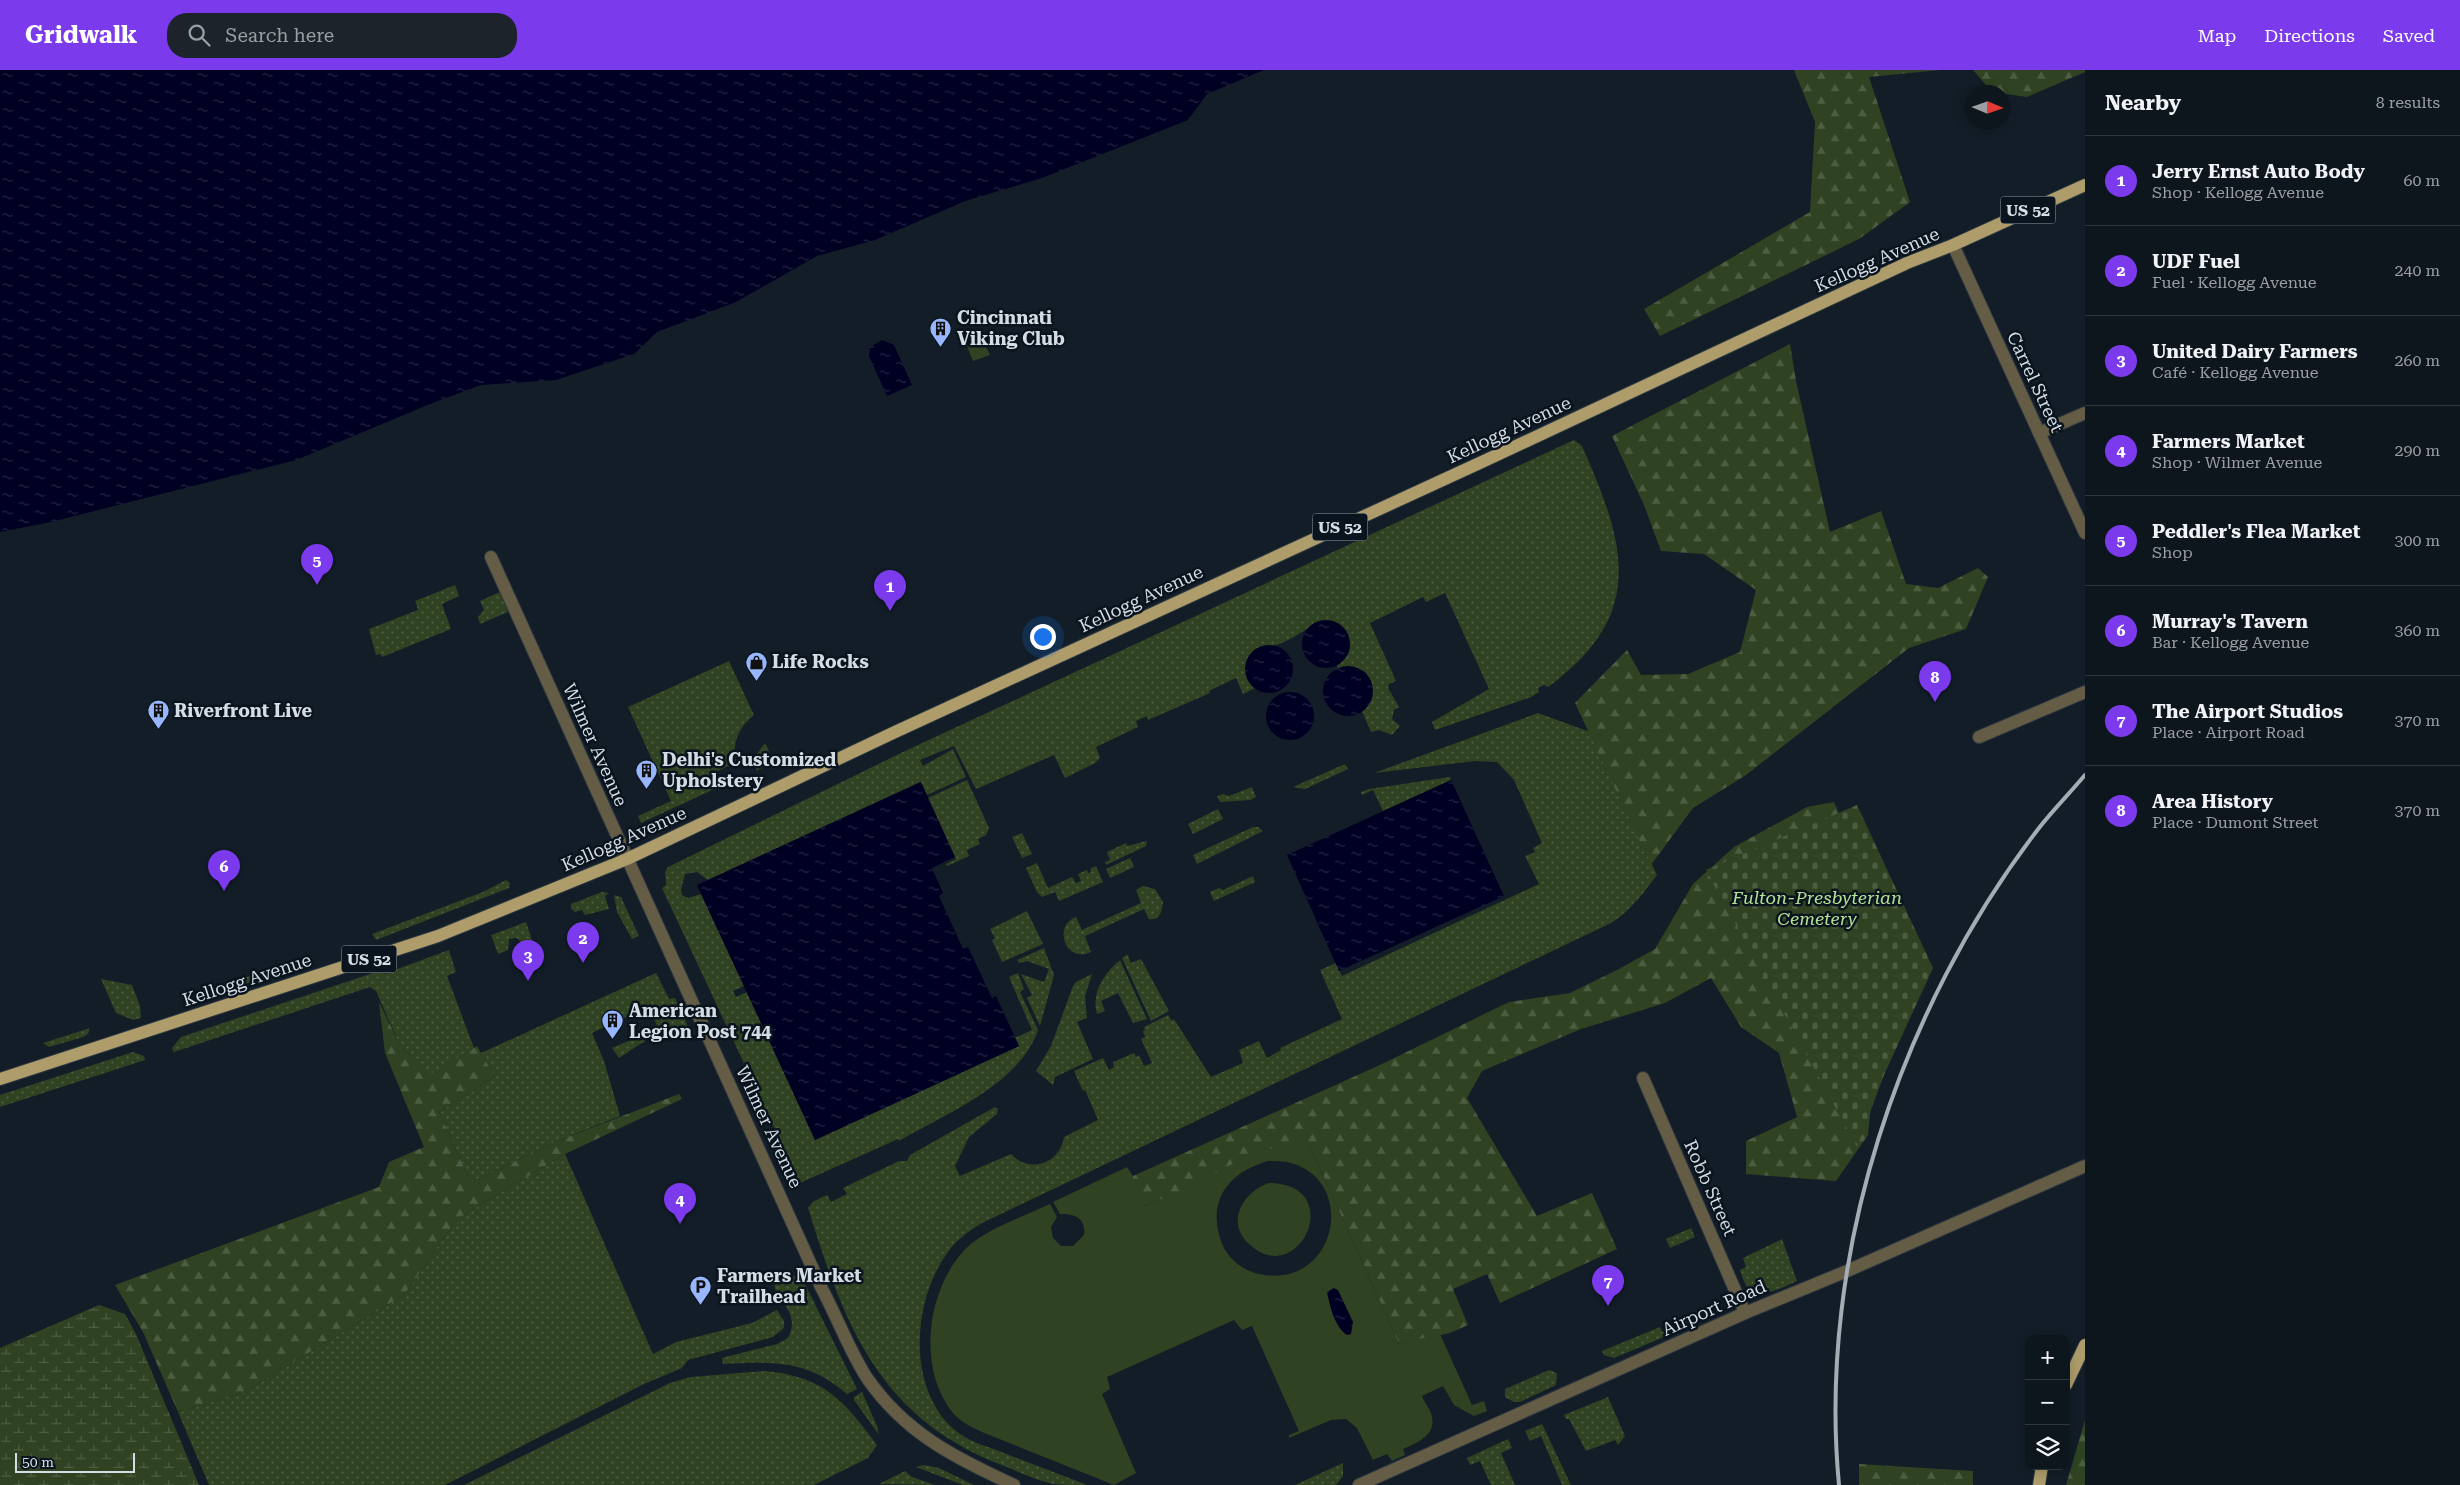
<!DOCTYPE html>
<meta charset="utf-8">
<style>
:root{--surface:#0e161d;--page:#1c232a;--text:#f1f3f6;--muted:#9b9fa4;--line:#2e353b;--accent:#7c3aed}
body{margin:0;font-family:"Roboto Serif",serif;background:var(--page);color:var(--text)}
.controls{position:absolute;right:15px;bottom:15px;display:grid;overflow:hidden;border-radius:10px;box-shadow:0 2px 12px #0003}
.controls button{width:45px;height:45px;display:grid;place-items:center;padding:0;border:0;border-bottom:1px solid var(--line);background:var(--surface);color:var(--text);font:25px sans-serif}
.compass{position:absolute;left:1965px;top:15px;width:45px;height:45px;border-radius:50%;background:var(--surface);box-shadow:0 2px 12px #0003;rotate:92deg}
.scale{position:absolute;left:15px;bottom:12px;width:120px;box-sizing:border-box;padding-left:5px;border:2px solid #d5dce4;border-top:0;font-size:14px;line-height:18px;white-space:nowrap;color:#d5dce4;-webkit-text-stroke:4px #09141e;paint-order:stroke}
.you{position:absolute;left:1042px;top:566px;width:18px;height:18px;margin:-12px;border:4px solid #fff;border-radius:50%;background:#1a73e8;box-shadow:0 0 0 8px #1a73e833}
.badge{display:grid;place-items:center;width:32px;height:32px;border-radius:50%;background:var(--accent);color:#fff;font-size:16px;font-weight:700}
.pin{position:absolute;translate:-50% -41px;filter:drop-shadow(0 1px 2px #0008)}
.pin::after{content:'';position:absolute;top:26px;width:18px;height:15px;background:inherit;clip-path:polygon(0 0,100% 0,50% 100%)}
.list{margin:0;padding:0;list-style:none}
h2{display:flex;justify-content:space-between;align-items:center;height:65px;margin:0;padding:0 20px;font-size:21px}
h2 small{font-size:16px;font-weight:400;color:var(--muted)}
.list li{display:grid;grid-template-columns:32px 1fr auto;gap:15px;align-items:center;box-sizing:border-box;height:90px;padding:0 20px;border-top:1px solid var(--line)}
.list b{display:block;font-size:19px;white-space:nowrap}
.list p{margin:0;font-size:16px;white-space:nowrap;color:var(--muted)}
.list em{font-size:16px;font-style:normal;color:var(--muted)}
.icon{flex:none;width:28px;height:28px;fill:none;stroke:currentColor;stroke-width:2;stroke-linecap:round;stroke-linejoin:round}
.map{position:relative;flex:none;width:2085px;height:1415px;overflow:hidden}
header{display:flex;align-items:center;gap:30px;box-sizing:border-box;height:70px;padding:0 25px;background:var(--accent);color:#fff}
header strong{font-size:24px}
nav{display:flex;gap:28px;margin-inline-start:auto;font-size:18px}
.search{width:350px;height:45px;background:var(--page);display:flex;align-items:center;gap:12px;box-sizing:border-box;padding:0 18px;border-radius:20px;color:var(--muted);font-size:19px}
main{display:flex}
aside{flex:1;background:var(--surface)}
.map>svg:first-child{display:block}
.grass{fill:url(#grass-dots)}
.forest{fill:url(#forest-firs)}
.wetland{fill:url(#wetland-marsh)}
.cemetery{fill:url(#cemetery-stones)}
.pitch{fill:#2f4322;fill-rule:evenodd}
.water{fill:url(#water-ripples)}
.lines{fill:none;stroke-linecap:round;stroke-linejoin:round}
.minor-casing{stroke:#2d3841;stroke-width:14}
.major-casing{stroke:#2d3841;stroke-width:14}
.minor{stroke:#645c44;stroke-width:12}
.major{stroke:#ae9d6b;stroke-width:12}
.rail{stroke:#a4acb4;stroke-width:4}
.labels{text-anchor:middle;stroke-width:5;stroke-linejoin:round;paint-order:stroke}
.shield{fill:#09141e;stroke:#98a0a9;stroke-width:1}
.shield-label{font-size:16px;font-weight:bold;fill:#d5dce4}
.street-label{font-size:18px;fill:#d5dce4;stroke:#09141e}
.poi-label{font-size:18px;font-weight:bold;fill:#d5dce4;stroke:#09141e;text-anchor:start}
.park-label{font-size:18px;font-style:italic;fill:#b4e295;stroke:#09141e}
</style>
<header>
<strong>Gridwalk</strong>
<div class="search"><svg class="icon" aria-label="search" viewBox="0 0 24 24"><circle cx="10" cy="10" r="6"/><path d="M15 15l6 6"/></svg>Search here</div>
<nav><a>Map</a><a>Directions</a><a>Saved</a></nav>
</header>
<main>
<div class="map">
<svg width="2085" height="1415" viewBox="0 0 2085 1415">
<defs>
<pattern id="grass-dots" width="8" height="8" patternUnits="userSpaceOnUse" patternTransform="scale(1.25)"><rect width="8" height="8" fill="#2f4322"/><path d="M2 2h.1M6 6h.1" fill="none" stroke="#4c5e42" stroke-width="1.8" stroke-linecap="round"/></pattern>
<pattern id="forest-firs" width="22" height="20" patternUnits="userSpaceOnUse" patternTransform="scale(1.25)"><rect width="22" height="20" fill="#2f4322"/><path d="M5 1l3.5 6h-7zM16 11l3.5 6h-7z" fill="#4c5e42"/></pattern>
<pattern id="wetland-marsh" width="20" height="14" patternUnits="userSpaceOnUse" patternTransform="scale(1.25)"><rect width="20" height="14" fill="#2f4322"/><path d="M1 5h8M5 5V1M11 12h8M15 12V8" fill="none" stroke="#4c5e42"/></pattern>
<pattern id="cemetery-stones" width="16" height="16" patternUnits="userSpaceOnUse" patternTransform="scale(1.25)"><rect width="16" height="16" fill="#2f4322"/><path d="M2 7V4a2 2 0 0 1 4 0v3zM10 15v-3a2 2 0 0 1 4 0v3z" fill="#4c5e42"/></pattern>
<pattern id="water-ripples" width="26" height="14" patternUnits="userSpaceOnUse" patternTransform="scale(1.25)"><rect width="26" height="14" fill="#000023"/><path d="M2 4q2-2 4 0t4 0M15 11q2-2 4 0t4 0" fill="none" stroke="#242543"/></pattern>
</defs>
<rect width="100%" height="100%" fill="#121d27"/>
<!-- grass -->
<g class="grass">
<path d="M1574,370L1582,376C1625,473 1648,544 1548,617L1544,615L1538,618L1539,622L1531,627L1435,660L1432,652L1489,619L1445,523L1426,532L1423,527L1370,553L1396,611L1389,614L1388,618L1399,637L1394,640L1392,649L1400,656L1392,665L1379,660L1371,662L1362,641C1367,637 1373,622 1372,615C1372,610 1367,605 1364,601L1338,598L1337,595L1348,584L1350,576L1313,554C1306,561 1281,575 1272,576C1265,577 1260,576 1254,581C1242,591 1244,609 1255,618L1243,624L1236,608L1209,621L1210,623L1148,650L1147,646L1136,651L1138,657L1096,677L1100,688L1095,693L1065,708L1054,685L976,719L954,676L920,690L923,696L953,679L966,707L927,725L920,712L708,810L697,802L685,804L681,820L682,825L688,828L701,824L744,916L733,921L736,927L747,922L815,1070L1019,976L1015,968L1032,960L1009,907L1018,903L1024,919L1020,922L1038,960C1019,1015 947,1043 899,1071L898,1069L800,1113L662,818L666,815L665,802L668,797L905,681Z"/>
<polygon points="455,515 459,526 442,534 451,559 382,587 380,584 376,585 369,559 418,540 415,531"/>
<polygon points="500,522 508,542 480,554 478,547 484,540 480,531"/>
<path d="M729,591L754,645C738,658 732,673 736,692L716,702L723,715L641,753L638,746L671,731L628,637Z"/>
<path d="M1538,643L1590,662L1657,805C1643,823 1631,841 1611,853L982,1153C969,1161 957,1169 948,1182C912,1230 906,1320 956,1361C969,1372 989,1377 1004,1383C1032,1394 1059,1404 1087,1415C1076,1415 1063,1415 1053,1414C1035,1410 1017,1401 999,1394C878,1346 844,1254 808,1138L814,1131L827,1125L831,1132L847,1124L843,1118L899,1091H907L910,1085L995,1037L998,1039L997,1044L969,1067L955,1096L960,1106L1011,1084C1029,1104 1060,1094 1064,1067L1098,1050L1085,1020L1083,1021L1074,1001L1103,988L1109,1000L1114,997L1113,992L1134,983L1136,987L1139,985L1144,996L1152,993L1141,969L1145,967L1143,961L1145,960L1144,957L1168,945L1172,951L1174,949L1211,1007L1243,993L1239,980L1259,971L1267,988L1281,980L1280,978L1342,949L1320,900L1336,893L1342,906L1539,814L1525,786L1535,782L1533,778L1542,773L1514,710L1497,692L1475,691L1374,703Z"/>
<polygon points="765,673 774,692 756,701 756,685"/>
<polygon points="1345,694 1348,699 1305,719 1293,717"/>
<polygon points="1450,707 1451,710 1383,741 1373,720 1362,725 1361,722 1369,719"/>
<polygon points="967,710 989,758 986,765 978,769 980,774 967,780 969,786 947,796 946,794 956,789 928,728"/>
<polygon points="1252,717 1256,727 1250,730 1220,732 1217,726 1223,724 1229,726"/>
<polygon points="1218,739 1223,749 1193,764 1188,754"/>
<polygon points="1253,757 1258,757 1263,761 1197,794 1193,785"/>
<polygon points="1022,763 1032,784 1022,788 1012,767"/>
<polygon points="1147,771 1146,776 1106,795 1105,792 1110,790 1107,782 1126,773 1127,776"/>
<polygon points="1130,788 1134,797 1110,808 1106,799"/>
<polygon points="1037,793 1048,818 1072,807 1076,813 1081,811 1078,804 1087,800 1088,803 1091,802 1090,799 1096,796 1103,812 1059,831 1055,822 1042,827 1037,822 1026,798"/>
<polygon points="1253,806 1255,812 1214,831 1210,822 1219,818 1223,820"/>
<polygon points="506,810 510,813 509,818 376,870 372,864 483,822"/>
<path d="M1143,816L1155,819L1163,832C1162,841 1160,851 1149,849L1144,839L1085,866L1091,882C1066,894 1052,856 1076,847L1082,860L1141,833L1136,820Z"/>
<polygon points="602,822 609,823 605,826 609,839 585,845 582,840 575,842 571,839 571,834"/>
<polygon points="614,825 621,827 639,866 632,869 617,842"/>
<polygon points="1027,841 1043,874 1002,892 992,870 995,868 990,859"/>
<polygon points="526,852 533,873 524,876 517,868 509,869 508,880 498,884 491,865"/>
<polygon points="1044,878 1054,905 1040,956 1027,928 1032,925 1021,904 1044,912 1049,899 1027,891 1019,893 1017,890"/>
<polygon points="449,880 456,902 447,906 474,978 427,1007 398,971 376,921 370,917 174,982 172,978 181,967 382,900 384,904"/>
<polygon points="1127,884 1131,893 1141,889 1169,941 1151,951 1122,888"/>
<polygon points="300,889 301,896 239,916 235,911"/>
<path d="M1120,890L1147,949L1133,953L1118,923L1101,931L1105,941L1097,944C1091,922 1104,904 1120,890Z"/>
<polygon points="656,903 669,929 675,928 690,961 683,965 671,957 660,964 657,963 655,960 658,958 649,936 592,963 604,991 620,1046 550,1074 471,1113 439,1042 495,1007 481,983"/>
<polygon points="1092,904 1085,926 1087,948 1077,952 1093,989 1055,1007 1053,1015 1036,1001 1051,976 1073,916 1076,912"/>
<polygon points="101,909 132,915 140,936 141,948 133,950 116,943"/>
<polygon points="90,958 88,964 83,967 49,977 43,973"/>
<polygon points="652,961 654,965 619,988 612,978"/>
<polygon points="133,982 144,986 145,990 0,1037 0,1025"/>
<polygon points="565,1084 653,1284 676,1272 752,1253 777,1240 784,1251 784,1258 773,1267 688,1290 682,1298 644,1314 445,1415 209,1415 178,1342 242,1323 404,1225 457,1149"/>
<polygon points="1691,1158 1695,1167 1670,1178 1666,1169"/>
<path d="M1782,1169L1797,1211C1785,1216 1760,1231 1748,1218C1744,1214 1742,1205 1740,1200L1746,1197L1743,1188Z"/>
<path d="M791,1206H801L857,1319L847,1324C808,1290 773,1291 723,1294L722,1288L777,1274L788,1268C804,1239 765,1222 777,1212C781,1209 787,1208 791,1206Z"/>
<polygon points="1688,1251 1690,1256 1614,1288 1604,1285 1602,1281 1660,1257 1662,1262"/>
<polygon points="1549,1300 1557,1303 1556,1315 1520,1332 1514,1332 1505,1327 1505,1319"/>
<path d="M765,1301C825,1307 843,1330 877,1375L868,1388L814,1415H464L670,1313L691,1307Z"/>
<polygon points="862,1322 877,1356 879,1365 854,1330 854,1327"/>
<polygon points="1608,1327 1625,1366 1618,1375 1615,1370 1586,1381 1569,1349 1566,1349 1564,1345"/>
<polygon points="1542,1354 1571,1415 1562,1415 1541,1366 1530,1371 1525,1361"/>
<polygon points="1508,1369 1512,1378 1501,1383 1515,1415 1491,1415 1480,1391 1470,1395 1467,1388"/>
<polygon points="1343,1393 1343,1406 1336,1415 1295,1415"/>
<polygon points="924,1395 939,1398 974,1415 963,1415 916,1397"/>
<polygon points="905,1401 912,1407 935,1415 879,1414"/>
</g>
<!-- forest -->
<g class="forest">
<polygon points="1794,0 1940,0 1869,7 1910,132 1859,169 1660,266 1644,239 1810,142 1815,52"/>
<polygon points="1973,0 2085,0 2085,2 2027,27 1992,22"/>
<polygon points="1790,274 1796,311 1830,462 1881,441 1906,514 1938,518 1978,498 1988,507 1966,559 1909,578 1746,705 1693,738 1651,795 1575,633 1627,580 1641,605 1688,604 1740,582 1756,520 1704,484 1661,481 1644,435 1612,366"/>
<polygon points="1834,732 1850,769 1876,984 1868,1065 1836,1111 1746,1104 1746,1071 1797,1047 1779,983 1741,957 1711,908 1665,933 1581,959 1482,1001 1467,1028 1537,1146 1592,1123 1617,1179 1500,1233 1487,1204 1453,1219 1468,1255 1450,1263 1399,1274 1309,1074 1143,1136 1133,1118 1133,1106 1382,994 1509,932 1570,923 1617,900 1655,879 1693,814 1734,777 1807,737"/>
<polygon points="379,932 398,971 427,1006 477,976 495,1007 439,1042 471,1113 550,1074 679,1024 682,1029 565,1084 457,1149 404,1225 242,1323 178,1342 143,1262 115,1215 379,1117 389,1092 424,1077 385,983"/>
<polygon points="2085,1350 2085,1415 2066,1415"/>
<polygon points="1859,1394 1973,1401 1973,1415 1859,1415"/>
</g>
<!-- wetland -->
<polygon class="wetland" points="99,1235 125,1244 136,1264 199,1415 0,1415 0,1278"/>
<!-- cemetery -->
<polygon class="cemetery" points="1857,735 1933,898 1884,1005 1857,1077 1706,800"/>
<!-- pitch -->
<g class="pitch">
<polygon points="983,270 990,285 973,291 967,276"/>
<path d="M1309,1074L1399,1274L1440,1264L1472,1335L1484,1331L1487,1341L1474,1346L1454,1335L1443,1316L1422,1326C1424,1332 1431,1340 1432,1347C1436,1365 1417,1373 1403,1379L1405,1385L1392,1391L1387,1384L1373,1390L1357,1358L1346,1349L1331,1350L1289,1368V1365L1299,1361L1252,1256L1242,1260L1234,1250L1107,1307L1110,1319L1102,1324L1136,1403L1114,1415L982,1362C971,1357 961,1352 953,1343C918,1300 926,1225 961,1184C979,1161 1023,1147 1050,1134L1057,1147L1051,1157L1053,1168L1061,1176H1073L1084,1165C1086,1147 1074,1144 1060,1144L1053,1132L1127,1097L1133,1106V1118L1144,1136L1195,1115L1257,1080ZM1268,1091C1274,1091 1281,1091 1287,1092C1360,1108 1337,1221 1259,1204C1244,1201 1228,1189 1222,1174C1206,1132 1227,1103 1268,1091Z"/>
<path d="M1269,1113C1348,1114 1299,1221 1249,1174C1225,1152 1243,1122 1269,1113Z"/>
</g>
<!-- water -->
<g class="water">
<polygon points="0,0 1264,0 1207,24 1188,50 1042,108 965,131 875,170 817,186 736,232 657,262 634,284 556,310 481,315 430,334 296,390 51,452 0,462"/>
<polygon points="882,270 894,275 912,315 887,326 869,286 870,277"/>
<circle cx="1326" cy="574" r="24"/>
<circle cx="1269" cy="599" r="24"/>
<circle cx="1348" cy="621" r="25"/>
<circle cx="1290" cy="646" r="24"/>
<polygon points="1451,710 1504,826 1339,901 1287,785"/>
<polygon points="921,712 955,787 932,798 943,823 939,826 963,879 968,877 992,928 996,926 1019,976 815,1070 697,815"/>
<path d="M1334,1218L1338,1220L1353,1252L1351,1264L1347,1265C1334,1256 1330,1236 1327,1222Z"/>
</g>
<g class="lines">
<defs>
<g id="minor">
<polyline points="1953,175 2085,463"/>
<polyline points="2039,363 2085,343"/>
<path d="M491,487L822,1219C837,1247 850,1282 867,1308C905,1363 955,1388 1014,1415"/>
<polyline points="1979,667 2085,622"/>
<polyline points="1643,1008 1745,1243"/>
<polyline points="1359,1415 1745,1243 1847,1201 2085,1096"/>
</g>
<g id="major">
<polyline points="0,1009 438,866 627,789 895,662 1484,391 1907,193 1953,175 2085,115"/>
<polyline points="2066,1315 2085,1275"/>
<polyline points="2039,1415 2042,1396"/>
</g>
</defs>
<!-- minor casing -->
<use href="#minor" class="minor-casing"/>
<!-- major casing -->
<use href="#major" class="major-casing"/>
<!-- minor -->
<use href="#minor" class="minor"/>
<!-- major -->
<use href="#major" class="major"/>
<!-- rail -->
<path class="rail" d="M1839,1415C1817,1186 1900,938 2039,758C2053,740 2070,723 2085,705"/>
</g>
<!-- icons -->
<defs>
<symbol id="building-pin" viewBox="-11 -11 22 30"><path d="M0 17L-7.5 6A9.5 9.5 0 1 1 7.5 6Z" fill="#97b6fd" stroke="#09141e"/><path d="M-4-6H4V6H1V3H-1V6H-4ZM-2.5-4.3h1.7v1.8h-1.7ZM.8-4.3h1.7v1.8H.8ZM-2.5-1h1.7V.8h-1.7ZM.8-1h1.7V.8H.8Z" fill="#111"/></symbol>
<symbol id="shop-pin" viewBox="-11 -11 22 30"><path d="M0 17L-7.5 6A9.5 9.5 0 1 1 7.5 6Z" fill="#97b6fd" stroke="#09141e"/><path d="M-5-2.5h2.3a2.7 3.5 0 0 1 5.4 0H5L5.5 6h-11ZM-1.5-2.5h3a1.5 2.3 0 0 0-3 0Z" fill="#111"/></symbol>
<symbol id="parking-pin" viewBox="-11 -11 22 30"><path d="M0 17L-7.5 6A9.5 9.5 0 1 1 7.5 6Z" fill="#97b6fd" stroke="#09141e"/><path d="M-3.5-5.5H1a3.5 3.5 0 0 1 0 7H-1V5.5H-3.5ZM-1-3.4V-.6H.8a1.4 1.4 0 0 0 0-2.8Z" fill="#111"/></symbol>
</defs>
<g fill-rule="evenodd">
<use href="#building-pin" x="928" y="246" width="25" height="34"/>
<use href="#shop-pin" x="744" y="580" width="25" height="34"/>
<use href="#building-pin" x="146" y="628" width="25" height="34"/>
<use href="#building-pin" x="634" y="688" width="25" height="34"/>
<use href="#building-pin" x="600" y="938" width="25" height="34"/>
<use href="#parking-pin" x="688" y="1204" width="25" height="34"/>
</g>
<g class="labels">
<!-- shield labels -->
<g class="shield">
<rect x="2000.5" y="126.5" width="55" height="27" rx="4"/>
<rect x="1312.5" y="443.5" width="55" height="27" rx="4"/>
<rect x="341.5" y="875.5" width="55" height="27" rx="4"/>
</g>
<g class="shield-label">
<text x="2028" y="146">US 52</text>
<text x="1340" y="463">US 52</text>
<text x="369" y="895">US 52</text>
</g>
<!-- street labels -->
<g class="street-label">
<text transform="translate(1877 190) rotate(-24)" y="6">Kellogg Avenue</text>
<text transform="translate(2035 312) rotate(65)" y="6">Carrel Street</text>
<text transform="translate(1509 360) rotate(-25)" y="6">Kellogg Avenue</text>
<text transform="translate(1141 529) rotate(-25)" y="6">Kellogg Avenue</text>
<text transform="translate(595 675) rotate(66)" y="6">Wilmer Avenue</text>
<text transform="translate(624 769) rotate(-24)" y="6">Kellogg Avenue</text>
<text transform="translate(247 910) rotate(-18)" y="6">Kellogg Avenue</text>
<text transform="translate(769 1057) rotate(65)" y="6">Wilmer Avenue</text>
<text transform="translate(1710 1118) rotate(66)" y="6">Robb Street</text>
<text transform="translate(1714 1238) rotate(-24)" y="6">Airport Road</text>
</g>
<!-- poi labels -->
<g class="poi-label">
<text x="957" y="254">Cincinnati<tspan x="957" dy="21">Viking Club</tspan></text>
<text x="772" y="598">Life Rocks</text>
<text x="174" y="647">Riverfront Live</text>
<text x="662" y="696">Delhi's Customized<tspan x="662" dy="21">Upholstery</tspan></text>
<text x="629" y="947">American<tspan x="629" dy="21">Legion Post 744</tspan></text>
<text x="717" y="1212">Farmers Market<tspan x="717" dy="21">Trailhead</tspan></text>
</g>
<!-- park labels -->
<g class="park-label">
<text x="1817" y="834">Fulton-Presbyterian<tspan x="1817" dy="21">Cemetery</tspan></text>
</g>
</g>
</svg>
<div class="controls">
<button>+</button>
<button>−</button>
<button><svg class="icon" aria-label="layers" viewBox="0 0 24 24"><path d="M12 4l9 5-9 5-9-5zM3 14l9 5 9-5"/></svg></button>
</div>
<svg class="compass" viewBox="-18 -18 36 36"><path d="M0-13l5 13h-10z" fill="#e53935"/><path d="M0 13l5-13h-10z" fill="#9b9fa4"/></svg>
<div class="scale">50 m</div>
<div class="you"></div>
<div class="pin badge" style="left:890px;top:541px">1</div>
<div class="pin badge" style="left:583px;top:893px">2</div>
<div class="pin badge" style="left:528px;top:911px">3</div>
<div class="pin badge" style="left:680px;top:1154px">4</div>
<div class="pin badge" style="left:317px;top:515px">5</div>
<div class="pin badge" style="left:224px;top:821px">6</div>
<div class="pin badge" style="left:1608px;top:1236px">7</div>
<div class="pin badge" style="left:1935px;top:632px">8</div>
</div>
<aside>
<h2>Nearby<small>8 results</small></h2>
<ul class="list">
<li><span class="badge">1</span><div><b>Jerry Ernst Auto Body</b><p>Shop · Kellogg Avenue</p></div><em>60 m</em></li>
<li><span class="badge">2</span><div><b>UDF Fuel</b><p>Fuel · Kellogg Avenue</p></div><em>240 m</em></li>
<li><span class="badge">3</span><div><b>United Dairy Farmers</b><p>Café · Kellogg Avenue</p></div><em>260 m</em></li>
<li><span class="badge">4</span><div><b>Farmers Market</b><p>Shop · Wilmer Avenue</p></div><em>290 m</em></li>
<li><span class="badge">5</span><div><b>Peddler's Flea Market</b><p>Shop</p></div><em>300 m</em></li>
<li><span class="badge">6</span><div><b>Murray's Tavern</b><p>Bar · Kellogg Avenue</p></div><em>360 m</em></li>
<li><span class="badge">7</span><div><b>The Airport Studios</b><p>Place · Airport Road</p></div><em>370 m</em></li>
<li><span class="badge">8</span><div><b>Area History</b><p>Place · Dumont Street</p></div><em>370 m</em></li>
</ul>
</aside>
</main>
